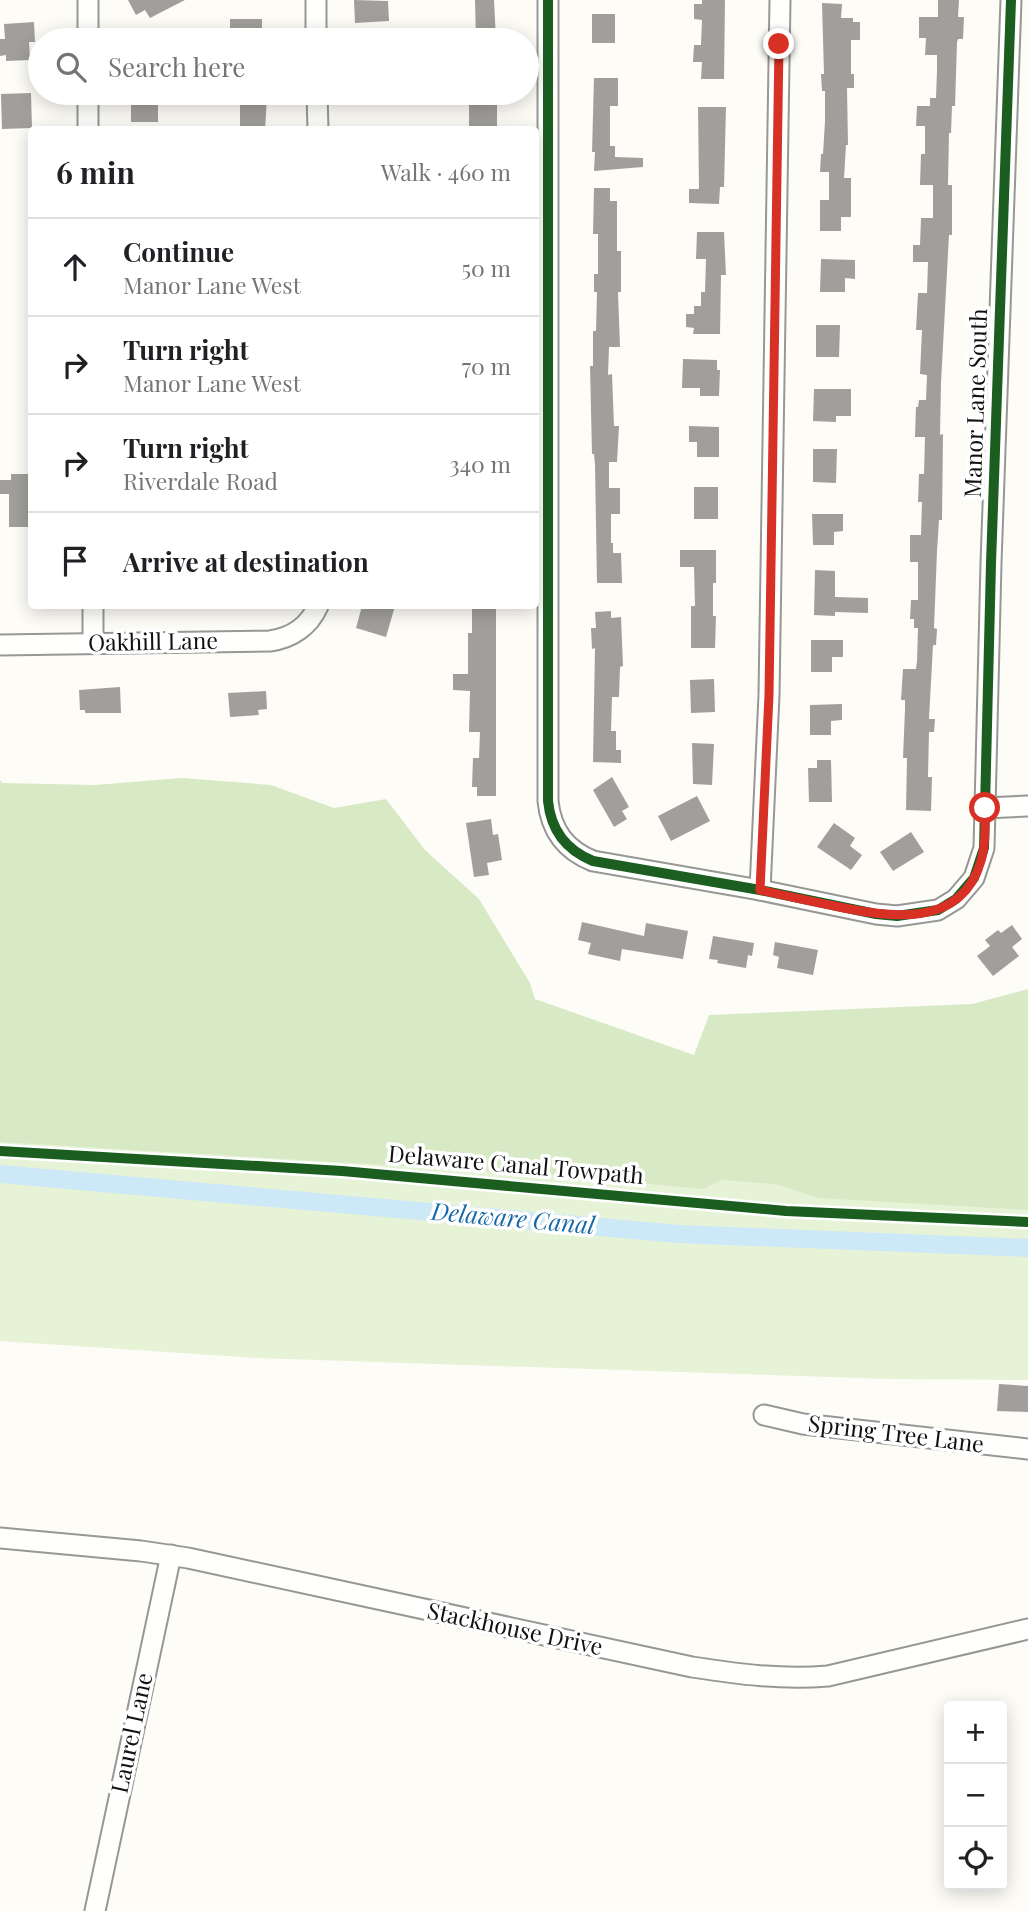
<!DOCTYPE html>
<meta charset="utf-8">
<style>
:root{--surface:#fff;--page:#f2f2f2;--text:#202124;--muted:#757577;--line:#e0e0e0}
body{margin:0;font-family:"Playfair Display",serif;background:var(--page);color:var(--text)}
.controls{position:absolute;right:21px;bottom:21px;display:grid;overflow:hidden;border-radius:7px;box-shadow:0 4px 18px #0003}
.controls button{width:63px;height:63px;display:grid;place-items:center;padding:0;border:0;border-bottom:2px solid var(--line);background:var(--surface);color:var(--text);font:35px sans-serif}
.stop{position:absolute;width:21px;height:21px;margin:-16px;border:5px solid #d93025;border-radius:50%;background:#fff}
.stop.end{background:#d93025;border-color:#fff;box-shadow:0 2px 7px #0008}
.list{margin:0;padding:0;list-style:none}
h2{display:flex;justify-content:space-between;align-items:center;height:91px;margin:0;padding:0 28px;font-size:30px}
h2 small{font-size:23px;font-weight:400;color:var(--muted)}
.list li{display:grid;grid-template-columns:46px 1fr auto;gap:21px;align-items:center;box-sizing:border-box;height:98px;padding:0 28px;border-top:2px solid var(--line)}
.list b{display:block;font-size:26px;white-space:nowrap}
.list p{margin:0;font-size:23px;white-space:nowrap;color:var(--muted)}
.list em{font-size:23px;font-style:normal;color:var(--muted)}
.icon{flex:none;width:38px;height:38px;fill:none;stroke:currentColor;stroke-width:2;stroke-linecap:round;stroke-linejoin:round}
.map{position:relative;flex:none;width:1028px;height:1911px;overflow:hidden}
.search{position:absolute;background:var(--surface);box-shadow:0 4px 18px #0003;left:28px;top:28px;width:511px;height:77px;display:flex;align-items:center;gap:18px;box-sizing:border-box;padding:0 24px;border-radius:38px;color:var(--muted);font-size:26px}
.panel{position:absolute;background:var(--surface);box-shadow:0 4px 18px #0003;left:28px;top:126px;width:511px;height:483px;border-radius:7px}
.map>svg:first-child{display:block}
.green{fill:#e7f3d7}
.forest{fill:#d8eac5}
.lines{fill:none;stroke-linecap:round;stroke-linejoin:round}
.canal{stroke:#cde8f7;stroke-width:18}
.building{fill:#a19f9c}
.minor-casing{stroke:#979795;stroke-width:23}
.minor{stroke:#fffffe;stroke-width:19}
.cycleway-casing{stroke:#fff;stroke-width:15}
.cycleway{stroke:#1b5e20;stroke-width:10}
.route{stroke:#d93025;stroke-width:9}
.labels{text-anchor:middle;stroke-width:7;stroke-linejoin:round;paint-order:stroke}
.street-label{font-size:23px;fill:#111;stroke:#fff}
.water-label{font-size:24px;font-style:italic;fill:#1768a6;stroke:#fff}
</style>
<div class="map">
<svg width="1028" height="1911" viewBox="0 0 1028 1911">
<rect width="100%" height="100%" fill="#fdfcf7"/>
<!-- green -->
<polygon class="green" points="0,942 820,1111 1028,1103 1028,1380 888,1379 257,1358 0,1341"/>
<!-- forest -->
<polygon class="forest" points="182,778 271,785 334,808 386,799 425,850 479,899 530,983 535,999 694,1055 709,1015 972,1004 1028,989 1028,1210 819,1198 775,1184 721,1180 703,1189 553,1175 0,1142 0,780 2,783 95,785"/>
<g class="lines">
<!-- canal -->
<polyline class="canal" points="0,1174 679,1234 1028,1248"/>
</g>
<!-- building -->
<g class="building">
<polygon points="128,0 185,0 150,18 145,10 136,15"/>
<polygon points="354,0 388,1 389,21 355,23"/>
<polygon points="475,0 494,0 496,40 476,40"/>
<polygon points="702,0 725,0 724,79 701,79 702,62 693,62 694,45 701,45 702,20 694,19 694,4 702,4"/>
<polygon points="938,0 959,0 958,17 964,17 963,39 958,39 957,42 955,106 952,106 951,133 949,133 948,185 952,185 952,235 949,235 941,383 940,435 943,434 942,520 939,520 937,551 934,628 937,629 936,645 933,645 929,719 935,719 934,732 929,732 928,777 932,777 931,811 906,810 907,758 903,758 905,709 905,700 901,700 903,669 916,669 917,661 918,628 914,628 914,619 910,619 911,600 918,600 918,562 910,562 910,535 921,535 922,502 918,502 919,474 924,474 925,437 915,437 916,407 918,407 919,400 926,400 927,375 920,374 922,330 916,330 918,293 927,293 928,262 913,262 913,245 920,245 921,218 933,218 933,185 920,185 921,154 925,154 925,126 916,126 917,106 930,106 930,98 936,98 937,70 937,55 925,55 926,38 919,38 919,17 938,17"/>
<polygon points="822,3 842,4 841,18 853,18 853,22 860,22 860,40 851,40 851,74 854,74 854,88 847,88 848,145 846,145 844,178 851,178 851,217 841,217 841,231 820,231 820,200 829,200 829,172 820,172 821,154 823,154 825,121 825,91 822,91 821,74 824,74"/>
<rect x="592" y="14" width="23" height="29"/>
<rect x="230" y="19" width="32" height="21"/>
<polygon points="34,22 35,42 29,42 30,60 6,61 6,55 0,56 0,39 5,39 4,24"/>
<polygon points="594,78 618,78 618,106 610,106 610,146 615,146 615,157 643,158 643,167 594,171 595,152 592,152"/>
<polygon points="31,93 32,128 2,129 1,94"/>
<polygon points="134,93 158,93 158,122 131,122 131,104 134,104"/>
<rect x="469" y="93" width="28" height="37"/>
<polygon points="267,97 265,130 240,130 240,98"/>
<polygon points="698,107 726,107 724,187 720,187 719,204 689,203 689,189 699,189"/>
<polygon points="594,188 610,188 610,201 617,201 617,251 621,251 621,292 618,292 620,347 609,347 608,375 612,374 614,426 619,426 617,462 609,462 609,488 620,488 620,514 611,514 611,543 613,543 613,553 621,553 622,583 597,583 595,465 594,454 592,454 590,366 593,366 593,331 596,331 597,292 594,292 594,274 598,274 598,234 593,234"/>
<polygon points="697,232 724,232 726,275 721,275 720,334 693,334 694,328 686,327 686,314 694,314 694,306 701,306 701,292 705,292 706,259 696,259"/>
<polygon points="821,259 855,260 855,279 845,278 845,292 820,292"/>
<polygon points="816,325 840,325 839,357 816,357"/>
<polygon points="683,359 717,360 717,370 720,370 719,396 700,396 700,388 682,388"/>
<polygon points="814,389 851,389 851,416 836,416 836,422 813,421"/>
<polygon points="689,426 719,427 719,457 697,457 697,442 689,442"/>
<polygon points="813,449 837,449 836,483 813,482"/>
<polygon points="11,474 32,474 32,527 9,527 9,494 0,494 0,480 11,480"/>
<rect x="694" y="487" width="24" height="32"/>
<polygon points="812,514 843,514 843,531 834,532 834,545 813,545"/>
<polygon points="680,550 716,550 716,583 713,583 713,616 716,616 715,648 691,648 691,606 695,606 694,567 680,567"/>
<polygon points="815,570 835,571 835,597 868,598 868,613 835,612 835,616 814,615"/>
<polygon points="362,606 395,606 386,637 356,628"/>
<polygon points="472,606 496,606 496,796 477,796 477,787 472,787 473,758 479,758 480,732 469,732 470,691 453,690 453,674 468,674 468,633 472,633"/>
<polygon points="611,611 611,618 621,617 623,666 620,667 619,697 612,697 611,731 616,731 616,750 621,750 621,763 593,762 595,648 592,649 591,628 596,628 595,612"/>
<polygon points="811,640 843,640 843,657 832,657 832,672 811,672"/>
<polygon points="714,679 715,712 691,713 690,680"/>
<polygon points="120,687 121,713 85,713 85,710 80,710 79,690"/>
<polygon points="266,691 267,709 258,710 259,715 230,717 228,693"/>
<polygon points="842,704 842,720 831,721 831,735 810,735 810,705"/>
<polygon points="692,743 714,744 712,785 693,784"/>
<polygon points="817,760 831,760 832,802 809,802 808,768 817,768"/>
<polygon points="612,777 629,807 622,811 627,819 614,827 593,790"/>
<polygon points="697,796 710,821 671,841 658,816"/>
<polygon points="491,819 493,835 498,834 502,860 487,863 489,875 474,877 466,823"/>
<polygon points="834,823 855,838 850,846 862,855 851,870 817,847"/>
<polygon points="911,832 924,852 893,871 880,852"/>
<polygon points="582,922 644,936 646,923 688,931 683,959 622,949 620,961 588,954 591,943 578,940"/>
<polygon points="1012,925 1022,939 1012,947 1019,956 993,976 977,956 990,946 985,940 998,930 1001,933"/>
<polygon points="713,936 754,943 752,956 748,955 746,968 717,963 718,960 709,959"/>
<polygon points="775,942 818,950 813,975 777,968 779,957 773,955"/>
<polygon points="999,1384 1028,1386 1028,1412 997,1411"/>
</g>
<g class="lines">
<defs>
<g id="minor">
<polyline points="88,0 88,40"/>
<polyline points="316,0 316,40"/>
<path d="M548,0V801C551,831 566,850 593,861L760,890L876,914L897,916L938,910L956,899L974,878L984,848L991,563L1011,0"/>
<polyline points="88,93 88,130"/>
<polyline points="317,93 318,130"/>
<polyline points="93,643 93,606"/>
<path d="M0,645L270,641C292,638 309,626 318,606"/>
<polyline points="985,808 1028,806"/>
<polyline points="760,890 769,695 780,0"/>
<polyline points="764,1415 803,1424 1028,1449"/>
<path d="M0,1538L141,1551L188,1558L692,1667C738,1674 781,1680 828,1676L1028,1629"/>
<polyline points="95,1911 171,1555"/>
</g>
</defs>
<!-- minor casing -->
<use href="#minor" class="minor-casing"/>
<!-- minor -->
<use href="#minor" class="minor"/>
<defs>
<g id="cycleway">
<path d="M548,0V801C551,831 566,850 593,861L760,890L876,914L897,916L938,910L956,899L974,878L984,848L991,563L1011,0"/>
<polyline points="0,1151 342,1171 786,1211 1028,1222"/>
</g>
</defs>
<!-- cycleway casing -->
<use href="#cycleway" class="cycleway-casing"/>
<!-- cycleway -->
<use href="#cycleway" class="cycleway"/>
</g>
<g class="lines">
<!-- route -->
<path class="route" d="M779,44L769,695L760,890C785,896 810,901 834,906C888,917 961,930 981,861C986,844 985,826 985,808"/>
</g>
<g class="labels">
<!-- street labels -->
<g class="street-label">
<text transform="translate(976 403) rotate(-88)" y="8">Manor Lane South</text>
<text transform="translate(153 642) rotate(-1)" y="8">Oakhill Lane</text>
<text transform="translate(516 1165) rotate(5)" y="8">Delaware Canal Towpath</text>
<text transform="translate(896 1434) rotate(7)" y="8">Spring Tree Lane</text>
<text transform="translate(515 1629) rotate(12)" y="8">Stackhouse Drive</text>
<text transform="translate(132 1733) rotate(-78)" y="8">Laurel Lane</text>
</g>
<!-- water labels -->
<g class="water-label">
<text transform="translate(513 1219) rotate(5)" y="8">Delaware Canal</text>
</g>
</g>
</svg>
<div class="controls">
<button>+</button>
<button>−</button>
<button><svg class="icon" aria-label="locate" viewBox="0 0 24 24"><circle cx="12" cy="12" r="6"/><path d="M12 2v4M12 18v4M2 12h4M18 12h4"/></svg></button>
</div>
<div class="stop" style="left:985px;top:808px"></div>
<div class="stop end" style="left:779px;top:44px"></div>
<div class="search"><svg class="icon" aria-label="search" viewBox="0 0 24 24"><circle cx="10" cy="10" r="6"/><path d="M15 15l6 6"/></svg>Search here</div>
<section class="panel">
<h2>6 min<small>Walk · 460 m</small></h2>
<ul class="list">
<li><svg class="icon" aria-label="ahead" viewBox="0 0 24 24"><path d="M12 20V5M6 11l6-6 6 6"/></svg><div><b>Continue</b><p>Manor Lane West</p></div><em>50 m</em></li>
<li><svg class="icon" aria-label="right" viewBox="0 0 24 24"><path d="M7 20v-9h11M14 6l5 5-5 5"/></svg><div><b>Turn right</b><p>Manor Lane West</p></div><em>70 m</em></li>
<li><svg class="icon" aria-label="right" viewBox="0 0 24 24"><path d="M7 20v-9h11M14 6l5 5-5 5"/></svg><div><b>Turn right</b><p>Riverdale Road</p></div><em>340 m</em></li>
<li><svg class="icon" aria-label="arrive" viewBox="0 0 24 24"><path d="M6 21V4h12l-3 4 3 4H6"/></svg><div><b>Arrive at destination</b></div></li>
</ul>
</section>
</div>
